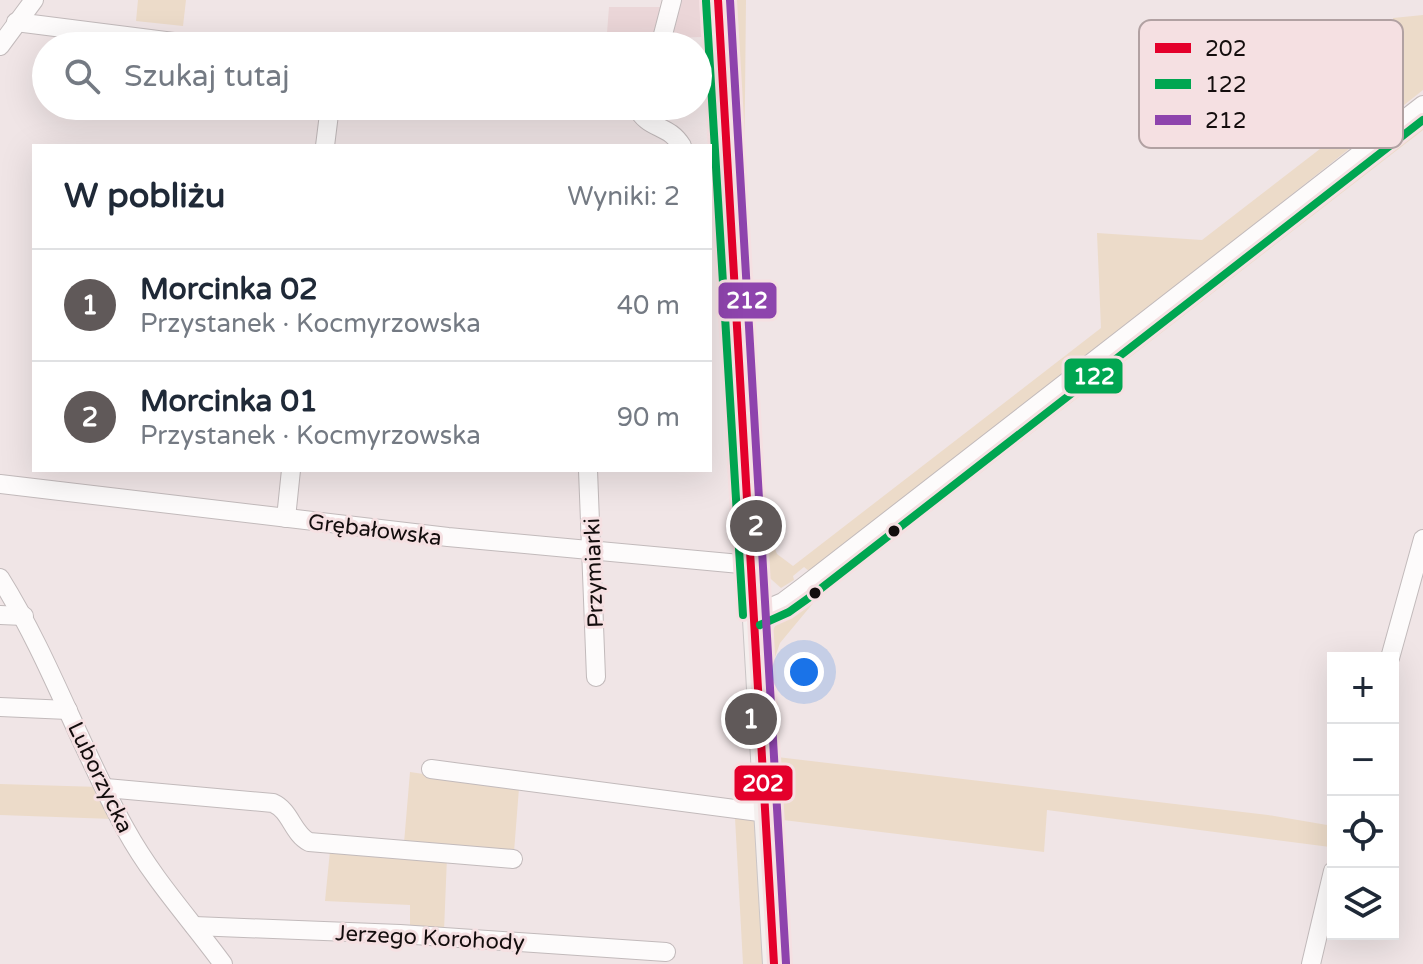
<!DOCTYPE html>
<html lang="pl">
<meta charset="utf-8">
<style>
:root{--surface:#fff;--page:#f2f2f3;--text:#1f2937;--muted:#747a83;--line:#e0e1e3;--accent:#605959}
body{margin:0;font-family:"Varela Round",sans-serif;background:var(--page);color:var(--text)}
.controls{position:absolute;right:24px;bottom:24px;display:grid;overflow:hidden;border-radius:0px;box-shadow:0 8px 32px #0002}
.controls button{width:72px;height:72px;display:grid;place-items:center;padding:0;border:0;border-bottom:2px solid var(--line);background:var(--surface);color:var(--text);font:40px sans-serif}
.you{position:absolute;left:804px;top:672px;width:28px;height:28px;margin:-20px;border:6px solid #fff;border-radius:50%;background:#1a73e8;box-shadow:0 0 0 12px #1a73e833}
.badge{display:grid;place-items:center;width:52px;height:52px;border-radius:50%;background:var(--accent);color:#fff;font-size:26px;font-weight:700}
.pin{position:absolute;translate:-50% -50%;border:4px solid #fff;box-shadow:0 2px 8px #0006}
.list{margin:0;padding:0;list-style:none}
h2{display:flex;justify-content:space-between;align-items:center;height:104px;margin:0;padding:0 32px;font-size:34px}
h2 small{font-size:26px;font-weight:400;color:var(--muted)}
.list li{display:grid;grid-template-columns:52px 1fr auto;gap:24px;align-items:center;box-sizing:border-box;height:112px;padding:0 32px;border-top:2px solid var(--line)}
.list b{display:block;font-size:30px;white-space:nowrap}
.list p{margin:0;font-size:26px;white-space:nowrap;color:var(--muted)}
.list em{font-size:26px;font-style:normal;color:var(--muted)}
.icon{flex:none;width:44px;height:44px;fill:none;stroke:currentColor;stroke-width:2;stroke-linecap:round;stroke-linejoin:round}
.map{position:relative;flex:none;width:1423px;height:964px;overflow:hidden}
.search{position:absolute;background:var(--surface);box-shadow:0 8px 32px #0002;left:32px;top:32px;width:680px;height:88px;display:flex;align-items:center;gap:20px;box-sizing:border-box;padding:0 28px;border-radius:44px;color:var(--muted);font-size:30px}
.panel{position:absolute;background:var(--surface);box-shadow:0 8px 32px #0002;left:32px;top:144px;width:680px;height:328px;border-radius:0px}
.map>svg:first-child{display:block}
.built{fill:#ebd6d8}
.green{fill:#ecdbc9}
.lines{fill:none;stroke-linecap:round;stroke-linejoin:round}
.minor-casing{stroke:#c2babb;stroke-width:20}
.major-casing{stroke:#cac5c6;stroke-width:24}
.minor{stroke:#fdfbfb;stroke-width:18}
.major{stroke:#f4efee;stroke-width:22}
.bus-1-casing{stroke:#f5e0e2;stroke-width:14}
.bus-2-casing{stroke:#f5e0e2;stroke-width:14}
.bus-3-casing{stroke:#f5e0e2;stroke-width:14}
.bus-1{stroke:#e4002b;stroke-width:8}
.bus-2{stroke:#00a651;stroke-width:8}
.bus-3{stroke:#8e44ad;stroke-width:8}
.bus-dot{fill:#130d0d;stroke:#f5e0e2;stroke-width:3}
.labels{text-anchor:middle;stroke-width:6;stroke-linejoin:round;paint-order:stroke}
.street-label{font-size:22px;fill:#130d0d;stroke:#f5e0e2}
.key{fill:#f5e0e2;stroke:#b1a1a2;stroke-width:2}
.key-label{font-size:22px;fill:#130d0d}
.line-badge{stroke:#f5e0e2;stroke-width:3}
.badge-label{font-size:22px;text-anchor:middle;font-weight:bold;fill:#fff}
</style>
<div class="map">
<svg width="1423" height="964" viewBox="0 0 1423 964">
<rect width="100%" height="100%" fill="#f0e5e6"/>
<!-- built -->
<polygon class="built" points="665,0 699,0 702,37 667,38 663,46 606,46 609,7 664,7"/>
<!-- green -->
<g class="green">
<polygon points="138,0 186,0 183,26 136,21"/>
<polygon points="728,0 746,0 744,193 761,512 777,554 793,566 1101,328 1097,233 1202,240 1399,88 1393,18 1423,15 1423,90 1101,346 809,571 804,567 793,576 794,580 781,588 763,572"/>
<path d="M1423,114V130L814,602L780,643L770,672L777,757L1268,815L1333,826L1330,847L1047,810L1044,852L775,819C772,776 754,655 777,623C793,601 819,591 840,574C864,554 887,533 910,513Z"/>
<polygon points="410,772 519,788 514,852 404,843"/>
<polygon points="0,784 100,787 113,819 0,815"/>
<polygon points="756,816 765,964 743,964 735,818"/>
<polygon points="330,851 447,857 444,931 410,930 410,905 325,901"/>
</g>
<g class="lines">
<defs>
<g id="minor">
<polyline points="16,22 205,46"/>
<polyline points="0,46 34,0"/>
<polyline points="660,46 672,0"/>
<path d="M636,106C648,131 668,123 682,146"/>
<polyline points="325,146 330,106"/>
<polyline points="588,470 596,677"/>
<polyline points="0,484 448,537 751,565"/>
<polyline points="286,518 291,470"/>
<path d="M0,578C50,658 80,748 126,830C153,879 190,919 223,964"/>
<polyline points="755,614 783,602 803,587 1423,105"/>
<polyline points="0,615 24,616"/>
<polyline points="1390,658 1423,539"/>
<polyline points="0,707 68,710"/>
<polyline points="431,769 766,813"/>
<path d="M106,788L273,803C291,811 292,833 309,842L513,859"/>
<polyline points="194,926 400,934 666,952"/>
<polyline points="1311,964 1333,871"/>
</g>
<polyline id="major" points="718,0 774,964"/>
</defs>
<!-- minor casing -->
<use href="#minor" class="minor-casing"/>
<!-- major casing -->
<use href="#major" class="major-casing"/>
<!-- minor -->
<use href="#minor" class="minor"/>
<!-- major -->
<use href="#major" class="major"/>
<defs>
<polyline id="bus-1" points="718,0 774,964"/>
<g id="bus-2">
<polyline points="706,1 743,615"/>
<polyline points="760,625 789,612 810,597 1423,120"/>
</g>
<polyline id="bus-3" points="730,0 786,963"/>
</defs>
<!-- bus-1 casing -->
<use href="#bus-1" class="bus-1-casing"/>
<!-- bus-2 casing -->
<use href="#bus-2" class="bus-2-casing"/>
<!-- bus-3 casing -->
<use href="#bus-3" class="bus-3-casing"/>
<!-- bus-1 -->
<use href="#bus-1" class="bus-1"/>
<!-- bus-2 -->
<use href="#bus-2" class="bus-2"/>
<!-- bus-3 -->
<use href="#bus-3" class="bus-3"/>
</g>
<!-- markers -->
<g class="bus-dot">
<circle cx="894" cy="531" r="7"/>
<circle cx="815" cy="593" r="7"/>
</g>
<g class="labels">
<!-- street labels -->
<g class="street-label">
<text transform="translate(375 529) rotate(7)" y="8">Grębałowska</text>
<text transform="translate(593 573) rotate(-92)" y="8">Przymiarki</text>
<text transform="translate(101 777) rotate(64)" y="8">Luborzycka</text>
<text transform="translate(430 937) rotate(3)" y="8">Jerzego Korohody</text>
</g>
</g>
<!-- legend -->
<rect x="1139" y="20" width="264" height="128" rx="12" class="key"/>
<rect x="1155" y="43" width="36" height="10" fill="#e4002b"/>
<rect x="1155" y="79" width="36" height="10" fill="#00a651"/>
<rect x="1155" y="115" width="36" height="10" fill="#8e44ad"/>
<g class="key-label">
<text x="1205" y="56">202</text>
<text x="1205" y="92">122</text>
<text x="1205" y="128">212</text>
</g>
<g class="line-badge">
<rect x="717" y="281" width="61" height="39" rx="8" fill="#8e44ad"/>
<rect x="1063" y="357" width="61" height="38" rx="8" fill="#00a651"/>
<rect x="733" y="764" width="61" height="38" rx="8" fill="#e4002b"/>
</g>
<g class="badge-label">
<text x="747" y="308">212</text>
<text x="1094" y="384">122</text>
<text x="763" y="791">202</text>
</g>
</svg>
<div class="controls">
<button>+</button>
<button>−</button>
<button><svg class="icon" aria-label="locate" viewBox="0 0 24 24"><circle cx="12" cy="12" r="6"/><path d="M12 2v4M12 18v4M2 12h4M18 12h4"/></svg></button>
<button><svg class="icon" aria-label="layers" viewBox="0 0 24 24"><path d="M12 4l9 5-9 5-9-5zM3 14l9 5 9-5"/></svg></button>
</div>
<div class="you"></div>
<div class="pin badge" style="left:751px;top:719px">1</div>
<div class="pin badge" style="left:756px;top:526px">2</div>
<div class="search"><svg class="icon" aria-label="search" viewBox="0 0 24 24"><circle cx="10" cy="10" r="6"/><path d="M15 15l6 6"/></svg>Szukaj tutaj</div>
<section class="panel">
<h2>W pobliżu<small>Wyniki: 2</small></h2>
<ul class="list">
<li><span class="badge">1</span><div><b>Morcinka 02</b><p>Przystanek · Kocmyrzowska</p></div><em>40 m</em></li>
<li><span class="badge">2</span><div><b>Morcinka 01</b><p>Przystanek · Kocmyrzowska</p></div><em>90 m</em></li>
</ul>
</section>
</div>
